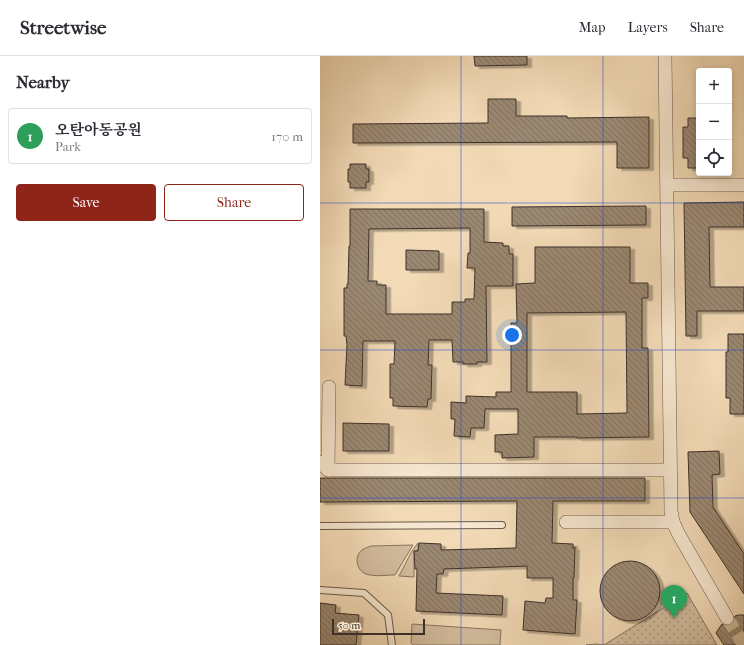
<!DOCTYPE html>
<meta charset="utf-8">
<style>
:root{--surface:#fff;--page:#f2f2f3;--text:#2b2b33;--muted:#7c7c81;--line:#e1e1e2;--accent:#8f2418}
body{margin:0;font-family:"IM FELL French Canon","Noto Serif KR",serif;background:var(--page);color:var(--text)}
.controls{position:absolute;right:12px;top:12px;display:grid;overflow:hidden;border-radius:4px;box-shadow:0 2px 6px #0003}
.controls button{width:36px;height:36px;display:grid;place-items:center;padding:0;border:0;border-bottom:1px solid var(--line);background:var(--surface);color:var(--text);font:20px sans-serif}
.scale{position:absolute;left:12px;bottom:10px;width:93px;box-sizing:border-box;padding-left:4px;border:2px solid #3d3028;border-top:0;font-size:11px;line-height:14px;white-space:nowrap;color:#3d3028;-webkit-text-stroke:3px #f7e7d0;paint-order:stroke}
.you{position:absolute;left:192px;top:279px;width:14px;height:14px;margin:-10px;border:3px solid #fff;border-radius:50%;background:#1a73e8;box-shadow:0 0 0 6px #1a73e833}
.badge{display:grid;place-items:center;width:26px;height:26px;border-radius:50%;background:var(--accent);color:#fff;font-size:13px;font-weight:700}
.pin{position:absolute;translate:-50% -33px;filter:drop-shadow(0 1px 2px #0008)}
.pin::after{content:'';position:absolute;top:21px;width:14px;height:12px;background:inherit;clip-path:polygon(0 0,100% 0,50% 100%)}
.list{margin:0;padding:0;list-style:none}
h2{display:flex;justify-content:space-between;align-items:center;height:52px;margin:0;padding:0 16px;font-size:17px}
h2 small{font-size:13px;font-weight:400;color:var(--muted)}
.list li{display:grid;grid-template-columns:26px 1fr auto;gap:12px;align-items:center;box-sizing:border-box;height:56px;margin:0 8px 8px;padding:0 8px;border:1px solid var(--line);border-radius:4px}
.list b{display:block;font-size:15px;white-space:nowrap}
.list p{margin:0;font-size:13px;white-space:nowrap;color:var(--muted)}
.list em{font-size:13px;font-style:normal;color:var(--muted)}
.actions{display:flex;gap:8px;padding:12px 16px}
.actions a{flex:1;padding:9px 0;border:1px solid var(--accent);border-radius:4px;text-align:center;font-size:14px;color:var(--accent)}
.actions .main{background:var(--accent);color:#fff}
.icon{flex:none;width:22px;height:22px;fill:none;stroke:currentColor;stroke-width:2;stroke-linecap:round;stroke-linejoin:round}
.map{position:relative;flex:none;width:424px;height:589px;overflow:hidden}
header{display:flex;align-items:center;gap:24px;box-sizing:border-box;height:56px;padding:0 20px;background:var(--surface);border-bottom:1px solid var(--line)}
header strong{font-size:19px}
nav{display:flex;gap:22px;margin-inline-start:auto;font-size:14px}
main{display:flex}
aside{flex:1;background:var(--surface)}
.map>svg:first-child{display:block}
.green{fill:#d3bd9e;stroke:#887663}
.park{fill:url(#park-dots);stroke:#887663}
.building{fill:url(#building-back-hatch);stroke:#3d3028;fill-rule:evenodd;filter:url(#shadow)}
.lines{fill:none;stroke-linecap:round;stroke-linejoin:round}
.street-tunnel{stroke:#ceb89a;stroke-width:13;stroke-dasharray:13 6;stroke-linecap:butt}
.lane-casing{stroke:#6a5a4c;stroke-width:8}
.street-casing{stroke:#6a5a4c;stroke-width:14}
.lane{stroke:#f7e7d0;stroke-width:6}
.street{stroke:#f7e7d0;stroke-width:13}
.grid{fill:none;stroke:#1d4ed8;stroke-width:1;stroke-opacity:0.55}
</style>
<header>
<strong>Streetwise</strong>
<nav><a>Map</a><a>Layers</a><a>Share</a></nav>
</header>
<main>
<aside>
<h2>Nearby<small></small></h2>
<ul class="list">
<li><span class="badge" style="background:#2e9e5b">1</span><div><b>오탄아동공원</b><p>Park</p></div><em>170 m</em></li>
</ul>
<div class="actions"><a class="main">Save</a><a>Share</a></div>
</aside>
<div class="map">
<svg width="424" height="589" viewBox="0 0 424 589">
<defs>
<pattern id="park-dots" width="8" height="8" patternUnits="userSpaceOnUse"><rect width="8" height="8" fill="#d3bd9e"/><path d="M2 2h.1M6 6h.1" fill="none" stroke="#ac9a81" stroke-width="1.8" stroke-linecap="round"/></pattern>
<pattern id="building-back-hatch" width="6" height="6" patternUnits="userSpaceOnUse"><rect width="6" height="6" fill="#9b8872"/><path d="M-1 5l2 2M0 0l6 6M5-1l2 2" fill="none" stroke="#80705e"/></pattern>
<filter id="shadow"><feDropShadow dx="4.5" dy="2.5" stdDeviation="0" flood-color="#0004"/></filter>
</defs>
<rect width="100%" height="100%" fill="#f2dab6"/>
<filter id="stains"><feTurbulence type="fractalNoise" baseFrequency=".005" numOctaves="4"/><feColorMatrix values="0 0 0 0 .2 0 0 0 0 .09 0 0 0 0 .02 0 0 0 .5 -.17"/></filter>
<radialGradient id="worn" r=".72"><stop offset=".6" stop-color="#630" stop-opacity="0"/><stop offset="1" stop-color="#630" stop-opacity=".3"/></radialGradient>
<!-- green -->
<g class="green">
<polygon points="98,487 98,494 94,495 94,521 79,520 92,495"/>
<path d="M93,489L75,519C66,519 54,521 46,518C36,514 34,500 42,494C45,492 48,491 51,490Z"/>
<polygon points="92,568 181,574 180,589 93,589 91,587"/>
</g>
<!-- park -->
<polygon class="park" points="367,537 397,589 266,589 277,588 284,589"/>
<!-- building -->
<g class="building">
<polygon points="154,0 207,0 207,9 155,10"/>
<polygon points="168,43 196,43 196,60 247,60 247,62 329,61 329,112 297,112 297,86 33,87 33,68 168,67"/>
<polygon points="368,62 379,62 379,112 368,112 368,102 363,102 363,71 368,71"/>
<polygon points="30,108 46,108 46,113 49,113 49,126 46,126 46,132 30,132 30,126 28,126 28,113 30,113"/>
<polygon points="424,146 424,171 389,171 390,231 424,231 424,255 377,255 377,280 366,280 364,147"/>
<polygon points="326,150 326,169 192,170 192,151"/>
<path d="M30,153H164V186L183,187V190H189V198H193V230H166L167,306H157V308H143V306H133L132,284H109L108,309H112L111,343H108L107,351L73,350V342H70V308H74L75,285H43L42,330L25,329L27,289L26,280H24V232H27V228H28L29,190H30ZM150,172V197H148L147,212H155L154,243H145V246H132V258H66V229H57V225H48L49,173Z"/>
<path d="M215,191H310V227H328V242H322V292H328L329,381L257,382V381H214V401L182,402V396H175V379L198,378V353H165L164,372H151L150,381L134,380L135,363H131V346L146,347V340L176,341V336H191V267H197L196,228L215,227ZM306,256L307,357L257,358V336H207V257Z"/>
<polygon points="86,194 119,195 119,214 86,214"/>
<polygon points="408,278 424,278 424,358 410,358 410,342 406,342 406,296 408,296"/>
<polygon points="23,367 69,368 69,395 23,395"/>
<polygon points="399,395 400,418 392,419 393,451 424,498 424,538 370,456 368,396"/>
<polygon points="0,422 325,422 325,445 233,445 232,487 253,488 253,492 255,491 254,522 253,522 253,544 257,544 255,578 203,574 205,545 225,547 226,542 233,542 233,522 207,522 207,510 124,513 123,518 117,518 116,537 183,540 182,559 96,555 97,513 95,513 94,495 98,495 99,487 121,488 121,494 196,492 197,445 0,446"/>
<circle cx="310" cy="535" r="30"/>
<polygon points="0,547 16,549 15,557 39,559 36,589 0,589"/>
<polygon points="418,559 424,559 424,589 404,589 396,577 402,568 407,570 411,569 414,566 415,560"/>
</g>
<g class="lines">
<!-- street-tunnel -->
<polyline class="street-tunnel" points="407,562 424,589"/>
<defs>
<g id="lane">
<polyline points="0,470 182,469"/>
<polyline points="0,534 44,537 68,559 72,589"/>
</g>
<g id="street">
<polyline points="345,0 351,455 353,466 358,477 407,562"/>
<polyline points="347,129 424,129"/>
<polyline points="0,406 8,414 350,414"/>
<polyline points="8,414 9,331"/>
<polyline points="246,466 353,466"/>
</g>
</defs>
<!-- lane casing -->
<use href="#lane" class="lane-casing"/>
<!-- street casing -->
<use href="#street" class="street-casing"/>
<!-- lane -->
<use href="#lane" class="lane"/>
<!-- street -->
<use href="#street" class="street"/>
</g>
<!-- grid -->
<path class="grid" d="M141,0V589M283,0V589M0,147H424M0,294H424M0,442H424"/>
<rect width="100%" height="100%" filter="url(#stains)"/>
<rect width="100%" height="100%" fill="url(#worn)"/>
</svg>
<div class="controls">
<button>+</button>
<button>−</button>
<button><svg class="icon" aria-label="locate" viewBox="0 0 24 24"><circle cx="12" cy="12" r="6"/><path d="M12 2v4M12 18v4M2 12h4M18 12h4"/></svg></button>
</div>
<div class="scale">50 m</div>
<div class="you"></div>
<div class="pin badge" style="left:354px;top:562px;background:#2e9e5b">1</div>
</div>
</main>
